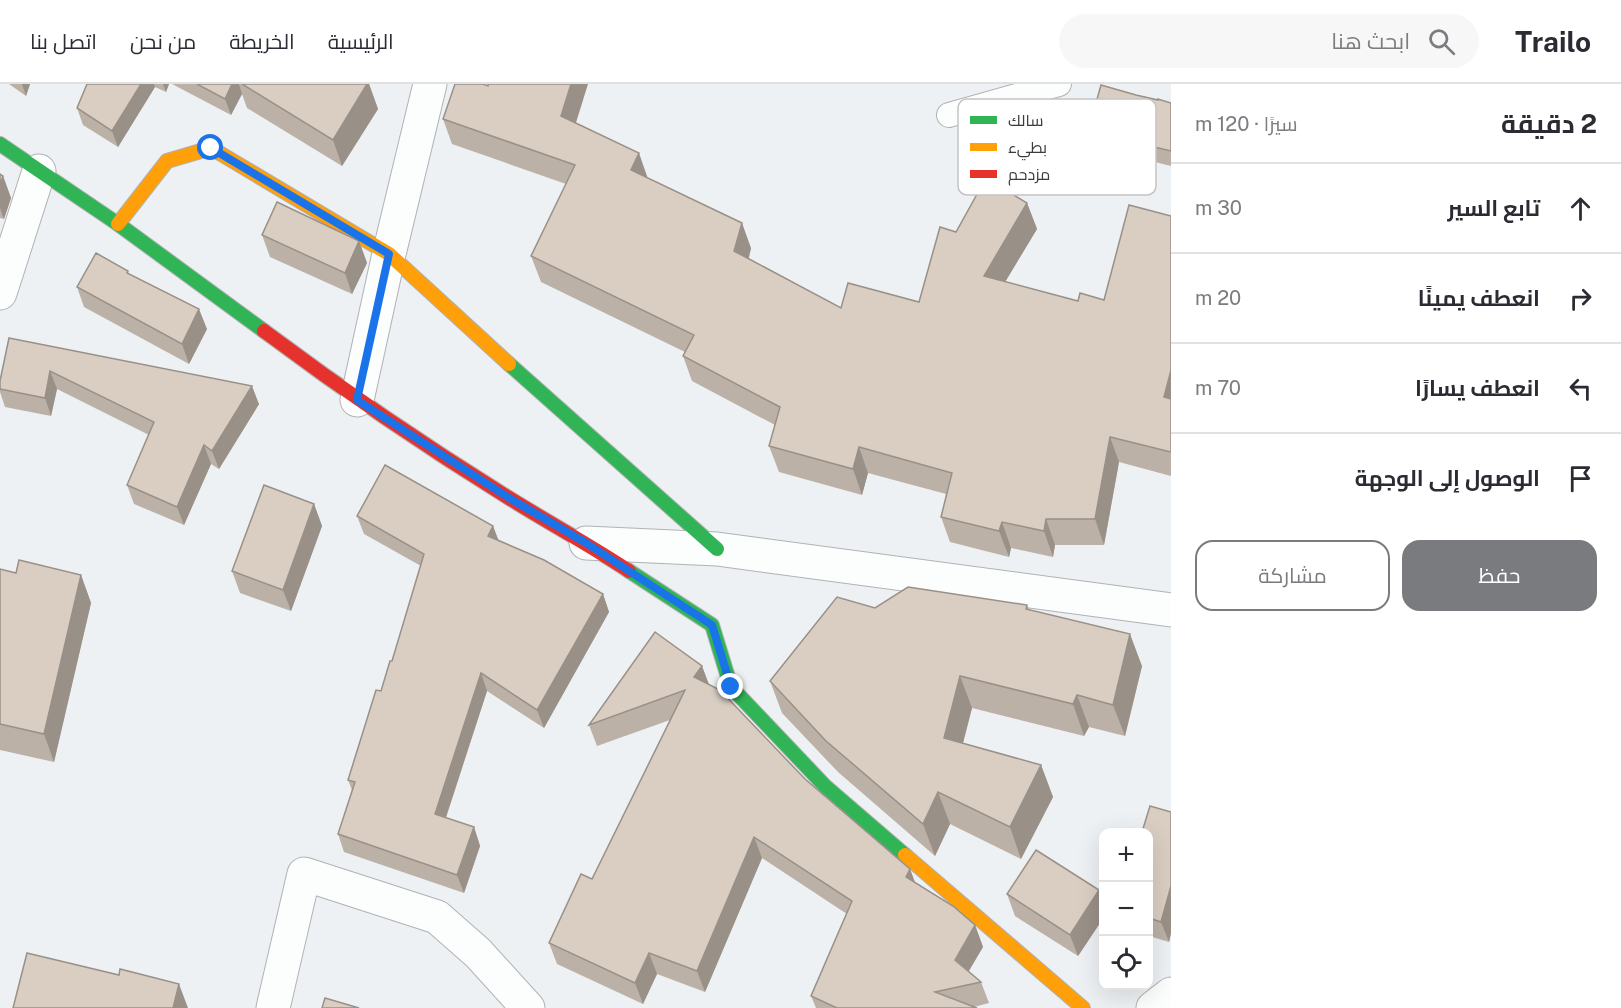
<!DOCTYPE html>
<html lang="ar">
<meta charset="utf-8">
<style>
:root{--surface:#fff;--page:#f7f7f7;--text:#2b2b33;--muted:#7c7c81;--line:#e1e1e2;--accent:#797b7e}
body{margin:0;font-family:"Public Sans",Cairo,sans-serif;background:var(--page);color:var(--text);direction:rtl}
.controls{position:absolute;right:18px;bottom:18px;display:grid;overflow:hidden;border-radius:12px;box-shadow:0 6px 24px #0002}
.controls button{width:54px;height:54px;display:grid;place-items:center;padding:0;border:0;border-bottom:2px solid var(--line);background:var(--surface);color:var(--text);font:30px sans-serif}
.stop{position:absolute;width:18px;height:18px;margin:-14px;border:4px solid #1a73e8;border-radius:50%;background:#fff}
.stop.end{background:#1a73e8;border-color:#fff;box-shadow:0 2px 6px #0008}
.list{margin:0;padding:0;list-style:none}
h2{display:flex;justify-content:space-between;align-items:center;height:78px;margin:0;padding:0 24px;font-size:26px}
h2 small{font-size:20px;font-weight:400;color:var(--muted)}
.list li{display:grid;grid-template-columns:39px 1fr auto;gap:18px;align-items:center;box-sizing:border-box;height:90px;padding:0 24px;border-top:2px solid var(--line)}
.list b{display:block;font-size:22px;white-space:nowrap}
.list em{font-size:20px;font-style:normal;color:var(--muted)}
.actions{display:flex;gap:12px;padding:18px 24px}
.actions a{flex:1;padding:14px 0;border:2px solid var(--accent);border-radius:18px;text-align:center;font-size:21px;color:var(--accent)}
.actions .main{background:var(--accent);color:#fff}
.icon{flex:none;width:33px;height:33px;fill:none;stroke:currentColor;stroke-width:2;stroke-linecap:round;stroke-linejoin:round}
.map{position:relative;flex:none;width:1171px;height:924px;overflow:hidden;direction:ltr}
header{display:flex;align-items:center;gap:36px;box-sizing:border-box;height:84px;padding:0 30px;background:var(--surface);border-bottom:2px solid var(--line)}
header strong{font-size:28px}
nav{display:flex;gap:33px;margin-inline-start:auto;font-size:21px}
.search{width:420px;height:54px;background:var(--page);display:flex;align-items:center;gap:15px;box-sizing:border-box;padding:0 21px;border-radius:33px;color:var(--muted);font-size:22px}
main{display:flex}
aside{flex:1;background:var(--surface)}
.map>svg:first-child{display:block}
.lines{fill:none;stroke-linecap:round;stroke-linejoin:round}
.lane-casing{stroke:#b0b2b4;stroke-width:26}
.street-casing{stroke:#b0b2b4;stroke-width:35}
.fast-casing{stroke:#b0b2b4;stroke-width:16}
.slow-casing{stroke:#b0b2b4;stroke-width:16}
.jam-casing{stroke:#b0b2b4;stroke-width:16}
.lane{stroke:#fcfdfd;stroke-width:24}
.street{stroke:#fcfdfd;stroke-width:33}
.fast{stroke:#30b455;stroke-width:14}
.slow{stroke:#ff9f0a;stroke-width:14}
.jam{stroke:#e5322d;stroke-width:14}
.wall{fill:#bbb1a7}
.shaded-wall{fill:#999088}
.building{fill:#dacec2;stroke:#999088;stroke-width:1.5}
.route{stroke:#1a73e8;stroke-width:8}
.key{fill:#fff;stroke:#c4c4c5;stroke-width:1.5}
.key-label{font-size:16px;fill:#3a3c3e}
</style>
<header>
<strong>Trailo</strong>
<div class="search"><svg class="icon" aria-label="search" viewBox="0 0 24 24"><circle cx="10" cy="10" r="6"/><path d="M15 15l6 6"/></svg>ابحث هنا</div>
<nav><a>الرئيسية</a><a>الخريطة</a><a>من نحن</a><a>اتصل بنا</a></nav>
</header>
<main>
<aside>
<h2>2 دقيقة<small>سيرًا · 120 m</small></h2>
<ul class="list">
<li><svg class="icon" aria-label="ahead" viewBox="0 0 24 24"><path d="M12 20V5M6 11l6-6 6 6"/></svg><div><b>تابع السير</b></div><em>30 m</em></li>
<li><svg class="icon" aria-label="right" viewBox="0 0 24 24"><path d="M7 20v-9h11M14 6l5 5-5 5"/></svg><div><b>انعطف يمينًا</b></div><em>20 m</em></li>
<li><svg class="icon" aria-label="left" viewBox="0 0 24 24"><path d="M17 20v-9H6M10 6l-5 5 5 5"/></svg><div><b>انعطف يسارًا</b></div><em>70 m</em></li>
<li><svg class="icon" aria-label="arrive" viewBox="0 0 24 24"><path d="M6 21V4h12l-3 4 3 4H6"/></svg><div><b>الوصول إلى الوجهة</b></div></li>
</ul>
<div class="actions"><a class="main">حفظ</a><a>مشاركة</a></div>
</aside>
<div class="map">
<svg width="1171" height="924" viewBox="0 0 1171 924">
<rect width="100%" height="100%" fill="#eef1f4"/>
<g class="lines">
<defs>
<polyline id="lane" points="949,31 1059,0"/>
<g id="street">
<polyline points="0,209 39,87"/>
<polyline points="357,316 389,170 430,0"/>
<polyline points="586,459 717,465 1171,526"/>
<polyline points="273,924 304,790 437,833 478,869 528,924"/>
<polyline points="1153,924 1171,910"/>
</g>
<g id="fast">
<polyline points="0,60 118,140 264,247"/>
<polyline points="509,280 717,465"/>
<polyline points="629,487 712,541 731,603 825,702 905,771"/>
</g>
<g id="slow">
<polyline points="118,140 167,77 211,64 389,170 509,280"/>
<polyline points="905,771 1083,924"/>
</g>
<path id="jam" d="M264,247C343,306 425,362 509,414C549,439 590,461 629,487"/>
</defs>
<!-- lane casing -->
<use href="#lane" class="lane-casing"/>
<!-- street casing -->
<use href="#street" class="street-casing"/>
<!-- fast casing -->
<use href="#fast" class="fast-casing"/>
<!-- slow casing -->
<use href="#slow" class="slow-casing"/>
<!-- jam casing -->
<use href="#jam" class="jam-casing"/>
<!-- lane -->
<use href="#lane" class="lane"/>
<!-- street -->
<use href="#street" class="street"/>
<!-- fast -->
<use href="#fast" class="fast"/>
<!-- slow -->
<use href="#slow" class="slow"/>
<!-- jam -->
<use href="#jam" class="jam"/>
</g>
<!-- wall -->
<g class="wall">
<polygon points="9,0 30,0 26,12"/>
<polygon points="87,0 169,0 166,8 155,3 118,63 83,41 77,24"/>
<polygon points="172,0 369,0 378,25 342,82 247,24 242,10 231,31"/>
<polygon points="1136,11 1171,19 1171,82 1094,63 1088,47"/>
<polygon points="443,35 576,39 648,94 751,164 749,174 841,224 919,218 956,148 1027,119 1037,145 1005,198 1078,217 1104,216 1171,132 1171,392 1119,378 1104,461 1055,461 1053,473 1011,464 1009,473 950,458 941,433 946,410 868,389 862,411 779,388 769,362 775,341 692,297 683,272 685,268 541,198 531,172 566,100 452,60"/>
<polygon points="0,90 3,92 11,114 4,135 0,134"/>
<polygon points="262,151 359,157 367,179 352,210 270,173"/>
<polygon points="128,187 129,190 207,245 189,280 84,223 77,203"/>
<polygon points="9,254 259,320 219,385 211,380 184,441 134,420 127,401 149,351 57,305 51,332 5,323 0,308 0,297"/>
<polygon points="314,420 322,442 291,527 240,509 232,487"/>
<polygon points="357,432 493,442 498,456 603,510 609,528 544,644 487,607 446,734 474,743 480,762 464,809 344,768 338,750 352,706 348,696 392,577 421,482 364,450"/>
<polygon points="0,485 16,489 81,491 91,519 54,678 0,666"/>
<polygon points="1027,521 1029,525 1142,582 1125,652 1089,643 1084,652 972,624 963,659 1041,681 1053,713 1021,775 950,740 935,772 838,688 782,629 770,597 875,524"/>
<polygon points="702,582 708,600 805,695 910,785 915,798 975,841 983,863 969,887 981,898 989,919 974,923 977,924 816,924 811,912 847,830 762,774 705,908 657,890 643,920 557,880 549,859 592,795 670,636 597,662 589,641"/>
<polygon points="1171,728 1171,849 1169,858 1149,852 1149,748"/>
<polygon points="1099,806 1104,818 1104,833 1078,872 1015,832 1007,810"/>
</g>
<!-- shaded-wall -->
<g class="shaded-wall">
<polygon points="22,0 30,0 26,12"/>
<polygon points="141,0 154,0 155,3 118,63 112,47"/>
<polygon points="163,0 169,0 166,8"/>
<polygon points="232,0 239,0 242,10 231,31 225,15"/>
<polygon points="367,0 369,0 378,25 342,82 333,56"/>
<polygon points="571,0 588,0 570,58 561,32"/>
<polygon points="639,69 648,95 631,86"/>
<polygon points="3,92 11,114 4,135 0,124 0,101"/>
<polygon points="1027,119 1037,145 993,218 984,192"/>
<polygon points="742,139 751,164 744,192 734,167"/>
<polygon points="359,157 367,179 352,210 345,189"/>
<polygon points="199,225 207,245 189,280 182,260"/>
<polygon points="1171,286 1171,333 1164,313"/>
<polygon points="50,287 57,305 51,332 45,314"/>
<polygon points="252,302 259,320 219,385 212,367"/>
<polygon points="1110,353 1119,378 1104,461 1095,435"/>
<polygon points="204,361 211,380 184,441 177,423"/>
<polygon points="859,363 868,389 862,411 853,385"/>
<polygon points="314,420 322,442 291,527 283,506"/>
<polygon points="1046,435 1055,461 1053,473 1044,447"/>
<polygon points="1002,438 1011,464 1009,473 999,447"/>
<polygon points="493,442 500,460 488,452"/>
<polygon points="81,491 91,519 54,678 44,650"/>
<polygon points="603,510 609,528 544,644 537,626"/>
<polygon points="1130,550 1142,582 1125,652 1113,621"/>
<polygon points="702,582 710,603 694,593"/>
<polygon points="481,589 487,607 441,748 435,730"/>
<polygon points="960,592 972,624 956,686 944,654"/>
<polygon points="1077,611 1089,643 1084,652 1073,620"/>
<polygon points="1041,681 1053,713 1021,775 1010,743"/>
<polygon points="938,708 950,740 935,772 923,740"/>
<polygon points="474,743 480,762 464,809 457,791"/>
<polygon points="754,753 762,774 705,908 697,887"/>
<polygon points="910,785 918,807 906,793"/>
<polygon points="1171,802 1171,849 1169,858 1161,838"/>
<polygon points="1099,806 1104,818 1104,833 1078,872 1070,851"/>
<polygon points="975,841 983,863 962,898 955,876"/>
<polygon points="649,869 657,890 643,920 635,899"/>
<polygon points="179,900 188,924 173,924"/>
</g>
<!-- building -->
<g class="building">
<polygon points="87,0 141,0 112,47 77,24"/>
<polygon points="197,0 232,0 225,15"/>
<polygon points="242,0 367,0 333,56"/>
<polygon points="455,0 483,0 488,2 488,0 571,0 561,32 639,69 631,86 742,139 734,167 841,224 848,199 919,218 940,143 956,148 986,94 1027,119 984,192 1078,217 1080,209 1104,216 1129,121 1171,132 1171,286 1164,313 1171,315 1171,368 1110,353 1095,435 1046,435 1044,447 1002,438 999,447 941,433 952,389 859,363 853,385 769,362 780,323 683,272 694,251 531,172 575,81 443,35"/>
<polygon points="1101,1 1136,11 1158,16 1158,15 1171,19 1171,67 1088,47"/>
<polygon points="0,90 3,92 0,101"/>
<polygon points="277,118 359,157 345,189 262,151"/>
<polygon points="96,169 128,187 127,189 199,225 182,260 77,203"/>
<polygon points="9,254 252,302 212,367 204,361 177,423 127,401 154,338 50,287 45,314 0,305 0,297"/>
<polygon points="385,381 493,442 488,452 544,476 603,510 537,626 481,589 435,730 474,743 457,791 338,750 355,698 348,696 376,606 381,607 390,577 392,577 424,470 357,432"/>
<polygon points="264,401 314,420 283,506 232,487"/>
<polygon points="19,476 81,491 44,650 0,640 0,485 16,489"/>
<polygon points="908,503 1027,521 1026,525 1130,550 1113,621 1077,611 1073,620 960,592 944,654 1041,681 1010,743 938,708 923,740 826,657 770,597 837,513 875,524"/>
<polygon points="655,548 702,582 694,593 720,606 805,695 910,785 906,793 953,822 975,841 955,876 981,898 935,908 977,924 837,924 811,912 852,817 754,753 697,887 649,869 635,899 549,859 581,790 592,795 685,606 589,641"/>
<polygon points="1150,722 1171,728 1171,802 1161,838 1149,834 1149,748 1142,748"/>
<polygon points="1036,766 1099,806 1070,851 1007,810"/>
<polygon points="27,869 119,891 120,885 179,900 173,924 13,924"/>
<polygon points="325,914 359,924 322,924"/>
</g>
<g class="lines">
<!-- route -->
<polyline class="route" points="211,64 389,170 357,316 509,414 586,459 712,541 731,603"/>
</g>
<!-- legend -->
<rect x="958" y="15" width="198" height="96" rx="9" class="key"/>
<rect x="970" y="32" width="27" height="8" fill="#30b455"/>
<rect x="970" y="59" width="27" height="8" fill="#ff9f0a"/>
<rect x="970" y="86" width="27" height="8" fill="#e5322d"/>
<g class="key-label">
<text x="1008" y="42">سالك</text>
<text x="1008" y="69">بطيء</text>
<text x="1008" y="96">مزدحم</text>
</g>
</svg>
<div class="controls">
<button>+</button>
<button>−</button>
<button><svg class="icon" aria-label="locate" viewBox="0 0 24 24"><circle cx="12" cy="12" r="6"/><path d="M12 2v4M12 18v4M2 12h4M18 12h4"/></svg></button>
</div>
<div class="stop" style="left:211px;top:64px"></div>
<div class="stop end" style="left:731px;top:603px"></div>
</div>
</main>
